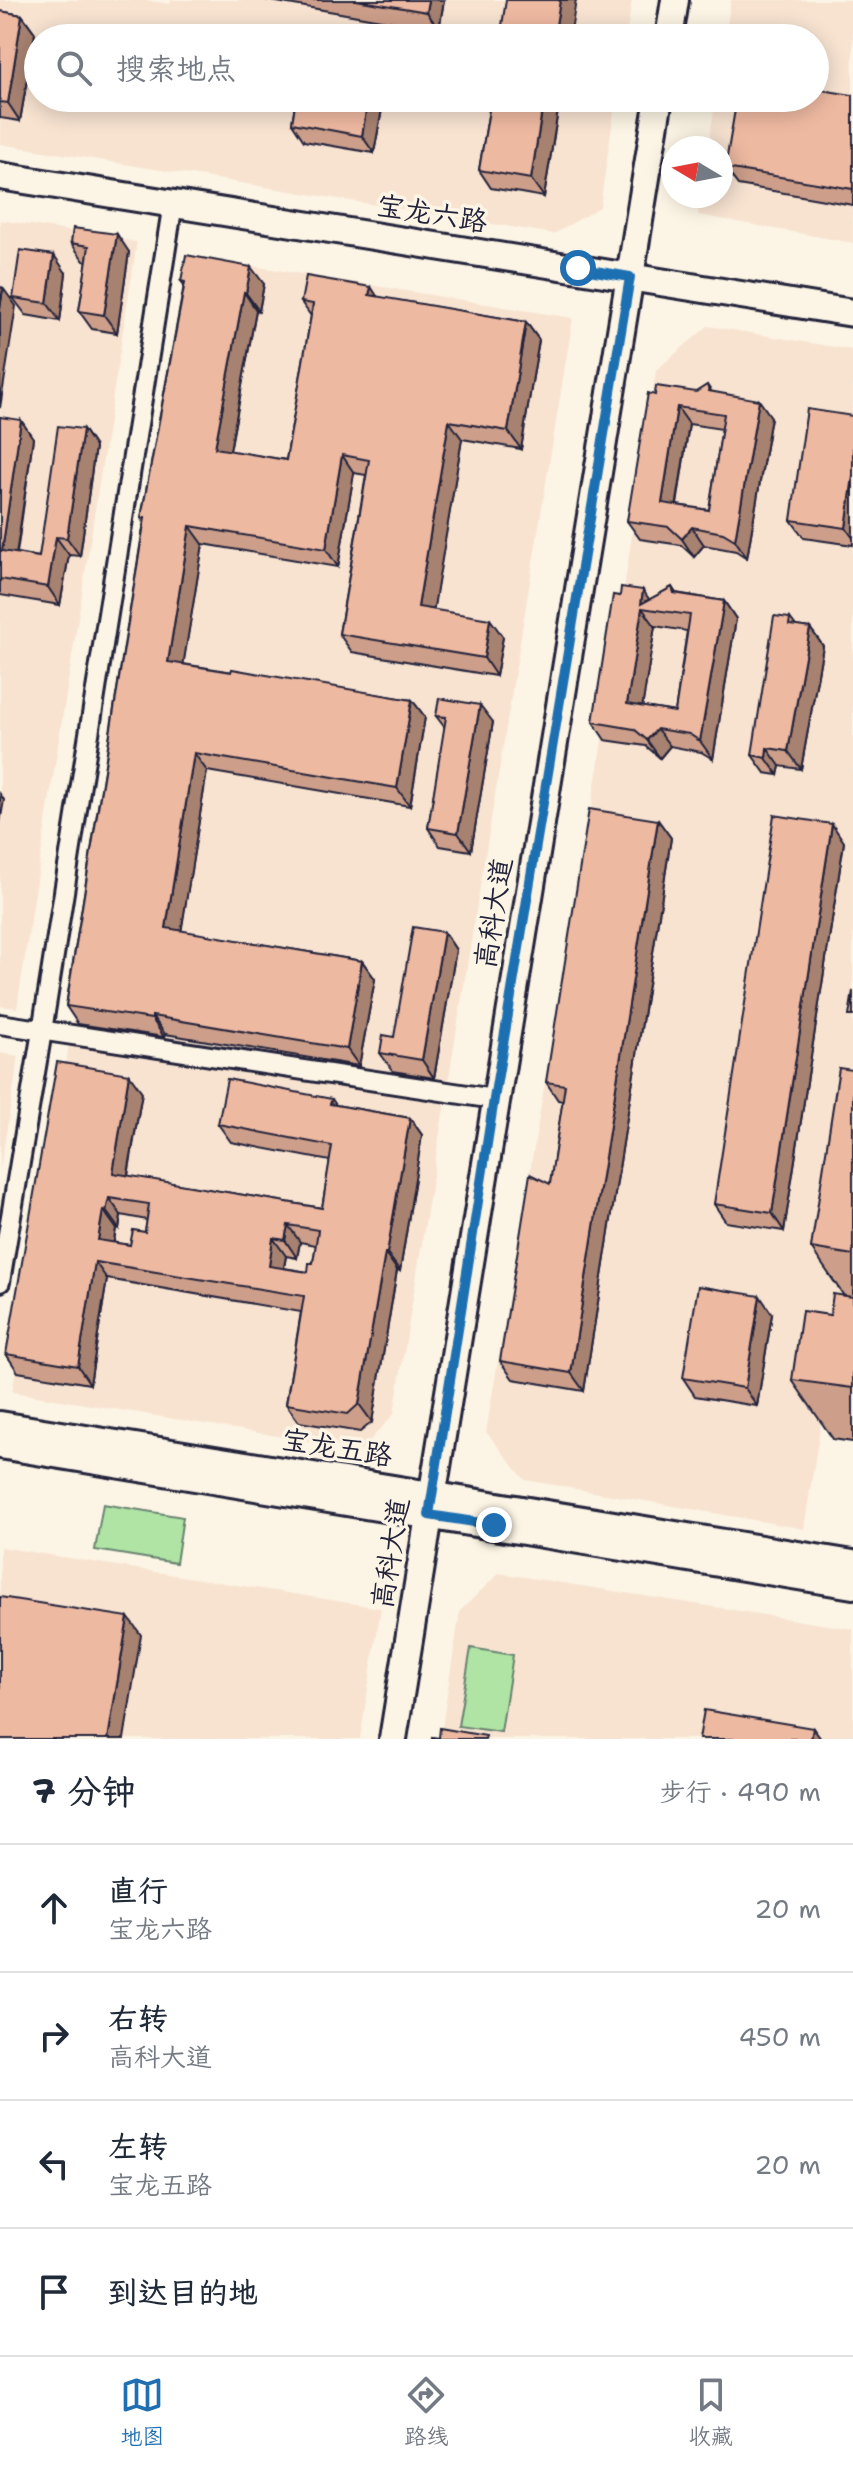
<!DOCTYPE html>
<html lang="zh">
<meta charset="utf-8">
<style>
:root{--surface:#fff;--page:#f6f6f7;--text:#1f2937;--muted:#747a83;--line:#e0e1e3;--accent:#1f6fb2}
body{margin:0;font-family:"Shantell Sans","LXGW WenKai TC",sans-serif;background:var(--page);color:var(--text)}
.compass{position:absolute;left:661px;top:136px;width:72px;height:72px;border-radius:50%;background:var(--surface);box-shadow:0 4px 20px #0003;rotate:280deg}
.stop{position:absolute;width:24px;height:24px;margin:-18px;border:6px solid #1f6fb2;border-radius:50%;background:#fff}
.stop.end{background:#1f6fb2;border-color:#fff;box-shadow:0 2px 8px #0008}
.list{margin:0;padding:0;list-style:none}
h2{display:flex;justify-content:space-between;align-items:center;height:104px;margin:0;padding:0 32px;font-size:34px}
h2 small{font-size:26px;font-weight:400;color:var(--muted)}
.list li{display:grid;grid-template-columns:52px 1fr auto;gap:24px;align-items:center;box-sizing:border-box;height:128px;padding:0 32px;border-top:2px solid var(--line)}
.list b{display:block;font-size:30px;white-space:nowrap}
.list p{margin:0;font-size:26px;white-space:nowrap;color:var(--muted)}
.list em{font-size:26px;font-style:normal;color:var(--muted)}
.icon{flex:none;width:44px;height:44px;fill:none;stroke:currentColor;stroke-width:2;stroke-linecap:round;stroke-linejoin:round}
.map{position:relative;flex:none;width:853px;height:1739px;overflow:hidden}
.search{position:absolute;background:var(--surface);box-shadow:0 4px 20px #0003;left:24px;right:24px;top:24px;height:88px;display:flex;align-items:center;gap:20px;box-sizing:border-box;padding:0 28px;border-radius:44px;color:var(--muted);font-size:30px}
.sheet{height:616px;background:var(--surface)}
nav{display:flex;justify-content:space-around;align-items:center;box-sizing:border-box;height:112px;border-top:2px solid var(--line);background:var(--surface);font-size:22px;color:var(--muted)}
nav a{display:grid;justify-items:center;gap:4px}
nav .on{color:var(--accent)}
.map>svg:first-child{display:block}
.built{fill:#f8e3d1}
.green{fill:#afe4a5;stroke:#688370;stroke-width:2}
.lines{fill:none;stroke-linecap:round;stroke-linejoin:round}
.street-casing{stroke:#22223b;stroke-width:24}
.secondary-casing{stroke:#22223b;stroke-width:32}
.street{stroke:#fcf5e5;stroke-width:18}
.secondary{stroke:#fcf5e5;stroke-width:26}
.wall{fill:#cd9f8a;stroke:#22223b;stroke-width:2;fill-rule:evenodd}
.shaded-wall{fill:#a78271;stroke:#22223b;stroke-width:2}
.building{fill:#eeb9a1;stroke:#22223b;stroke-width:2;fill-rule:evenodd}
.route{stroke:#1f6fb2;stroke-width:10}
.labels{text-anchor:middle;stroke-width:7;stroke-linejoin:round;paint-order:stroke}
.street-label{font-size:28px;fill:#22223b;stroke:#fcf5e5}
</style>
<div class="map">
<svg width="853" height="1739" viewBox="0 0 853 1739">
<rect width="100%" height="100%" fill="#fcf5e5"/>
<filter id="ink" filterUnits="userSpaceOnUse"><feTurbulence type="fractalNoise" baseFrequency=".0125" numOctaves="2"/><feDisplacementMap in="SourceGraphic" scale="16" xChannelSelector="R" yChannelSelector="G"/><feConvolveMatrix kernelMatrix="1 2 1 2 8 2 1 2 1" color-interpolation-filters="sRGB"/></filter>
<g filter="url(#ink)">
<!-- built -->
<g class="built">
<polygon points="0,0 145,0 170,4 171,0 632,0 626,38 38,38 38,98 616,98 600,207 554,234 0,144"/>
<polygon points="731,0 853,0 853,243 698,215 700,196 721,196 721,148 708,148 716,98 815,98 815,38 725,38"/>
<polygon points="0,220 137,242 17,1008 0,1006"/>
<polygon points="198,257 573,318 394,1414 361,1450 12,1392"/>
<polygon points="708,326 853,350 853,1222 804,1529 525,1480 486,1432 598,767 656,370"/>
<polygon points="0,1053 19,1056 0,1170"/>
<polygon points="0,1547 381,1608 360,1739 0,1739"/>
<polygon points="499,1573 853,1629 853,1739 440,1739 460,1611"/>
</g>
<!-- green -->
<g class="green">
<polygon points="103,1504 183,1517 176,1563 95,1550"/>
<polygon points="471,1648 513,1655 501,1732 458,1726"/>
</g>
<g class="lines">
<defs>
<g id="street">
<polyline points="0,1024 494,1099"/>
<polyline points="0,1282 42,1031 173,203"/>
</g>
<g id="secondary">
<polyline points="669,38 675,0"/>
<polyline points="0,176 853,313"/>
<polyline points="0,1425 853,1564"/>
<polyline points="0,1445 853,1585"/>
<path d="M393,1739C479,1192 571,645 659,98"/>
</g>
</defs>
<!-- street casing -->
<use href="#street" class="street-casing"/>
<!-- secondary casing -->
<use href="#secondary" class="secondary-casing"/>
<!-- street -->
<use href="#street" class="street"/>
<!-- secondary -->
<use href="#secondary" class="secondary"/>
</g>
<!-- wall -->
<g class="wall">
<polygon points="265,0 444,0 439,30"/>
<polygon points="0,11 22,15 35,33 20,121 0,118"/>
<polygon points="853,95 853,205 738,185 725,168"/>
<polygon points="296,98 384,98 374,153 304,141 292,123"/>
<polygon points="491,98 560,98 544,197 491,188 479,170"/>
<polygon points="71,243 129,252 117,333 92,329 79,311 87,261 84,261"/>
<polygon points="66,273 60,321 26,315 13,298"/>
<polygon points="181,281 264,284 259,311 256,310 230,451 286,460 311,316 301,302 371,287 377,297 526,322 539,340 521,449 462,439 433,610 503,637 496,676 352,652 339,634 366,475 354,473 338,567 203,544 183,664 412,700 425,717 410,806 207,771 181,931 362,961 375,979 359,1066 165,1034 164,1037 78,1024 66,1006 144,522 141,518 184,285"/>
<path d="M707,385L712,392L771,417L747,558L736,551L704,545L694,557L681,545L640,539L627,521L655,395L696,392ZM689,424L722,429L709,510L677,505Z"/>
<polygon points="853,416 853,545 804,538 791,520"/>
<polygon points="0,417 33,438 17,553 39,557 83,429 95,447 80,556 69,555 60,605 0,595"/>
<path d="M672,587L676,593L724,601L736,619L713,759L701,752L670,746L660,758L646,746L605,740L593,722L620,596L649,600ZM655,626L687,631L675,712L642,707Z"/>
<polygon points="790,618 796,626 810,628 823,646 801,769 780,766 778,775 765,773 752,755"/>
<polygon points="436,716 493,722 471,851 440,846 428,828 445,728"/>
<polygon points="658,820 671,838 584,1391 513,1379 500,1361 550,1184 563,1101 558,1100 546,1082"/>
<polygon points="844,842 784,1231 726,1222 714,1204"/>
<polygon points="444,932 456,950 434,1078 393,1071 380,1053 394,1037"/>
<polygon points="853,1070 853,1442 833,1439 792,1380 830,1315 844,1296 811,1248"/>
<path d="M142,1092L128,1176L322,1208L330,1161L231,1142L218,1124L332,1099L336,1105L410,1118L422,1135L400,1271L397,1270L372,1422L360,1432L299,1422L286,1404L301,1312L107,1279L90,1384L18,1372L6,1354ZM121,1215L147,1220L145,1232L130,1245L114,1243L116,1228L119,1229ZM300,1242L316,1245L313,1263L308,1272L284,1268L286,1256L297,1258Z"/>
<polygon points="772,1314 757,1406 695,1396 683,1378"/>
</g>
<!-- shaded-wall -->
<g class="shaded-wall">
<polygon points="429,0 444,0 439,30 427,12"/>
<polygon points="560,0 576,0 570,38 554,38"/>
<polygon points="22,15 35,33 20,121 8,103"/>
<polygon points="368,98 384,98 374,153 362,136"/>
<polygon points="544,98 560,98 544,197 531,179"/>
<polygon points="117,234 129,252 117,333 104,315"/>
<polygon points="54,255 66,273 60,321 47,303"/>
<polygon points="251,267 264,284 259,311 246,293"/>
<polygon points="371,287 383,305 369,295"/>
<polygon points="3,288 16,306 0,408 0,309"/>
<polygon points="244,292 256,310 227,466 215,448"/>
<polygon points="526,322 539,340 521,449 508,431"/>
<polygon points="759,400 771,417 747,558 735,540"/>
<polygon points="677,407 689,424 674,521 662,503"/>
<polygon points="21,420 33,438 14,569 2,551"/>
<polygon points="449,421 462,439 431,625 418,607"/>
<polygon points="83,429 95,447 80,556 67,538"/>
<polygon points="342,455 354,473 338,567 326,549"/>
<polygon points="853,476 853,538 846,528"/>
<polygon points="190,526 203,544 181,679 168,662"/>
<polygon points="692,527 704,545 694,557 682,539"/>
<polygon points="56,537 69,555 60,605 48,587"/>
<polygon points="643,590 655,608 641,604"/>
<polygon points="724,601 736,619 713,759 700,741"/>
<polygon points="642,608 655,626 640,722 627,704"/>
<polygon points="490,619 503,637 496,676 484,658"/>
<polygon points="810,628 823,646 801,769 788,751"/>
<polygon points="412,700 425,717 410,806 397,788"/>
<polygon points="480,705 493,722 471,851 458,833"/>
<polygon points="657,729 670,746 660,758 647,740"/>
<polygon points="767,748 780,766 778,775 766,758"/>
<polygon points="194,753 207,771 179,946 166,928"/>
<polygon points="0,794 4,800 0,823"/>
<polygon points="658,820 671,838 584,1391 571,1373"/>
<polygon points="832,824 844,842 784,1231 772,1213"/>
<polygon points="444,932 456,950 434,1078 422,1060"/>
<polygon points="362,961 375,979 359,1066 347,1049"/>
<polygon points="152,1016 165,1034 164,1037 152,1019"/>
<polygon points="129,1074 142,1092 125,1191 113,1173"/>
<polygon points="410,1118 422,1135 400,1271 387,1253"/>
<polygon points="109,1198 121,1215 119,1229 106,1211"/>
<polygon points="103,1210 116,1228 111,1258 98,1240"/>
<polygon points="288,1225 300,1242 297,1258 285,1240"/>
<polygon points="273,1238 286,1256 281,1283 269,1266"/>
<polygon points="385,1253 397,1270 372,1422 359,1404"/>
<polygon points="95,1262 107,1279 90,1384 78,1366"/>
<polygon points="760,1296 772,1314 757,1406 745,1388"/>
<polygon points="128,1617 141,1635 124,1739 108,1739"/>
<polygon points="813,1728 821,1739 811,1739"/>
</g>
<!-- building -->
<g class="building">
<polygon points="356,0 429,0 427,12"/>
<polygon points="506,0 560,0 554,38 500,38"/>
<polygon points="0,11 22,15 8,103 0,102"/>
<polygon points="815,89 853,95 853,189 725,168 737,98 815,98"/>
<polygon points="296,98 368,98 362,136 292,123"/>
<polygon points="491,98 544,98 531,179 479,170"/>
<polygon points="73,228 117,234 104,315 79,311 89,246 71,243"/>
<polygon points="20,250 54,255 47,303 13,298"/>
<polygon points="186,255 251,267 246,293 244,292 215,448 286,460 313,304 301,302 306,276 371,287 369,295 526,322 508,431 449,421 418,607 490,619 484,658 339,634 369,460 342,455 326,549 190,526 168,662 231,672 232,669 412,700 397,788 194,753 166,928 362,961 347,1049 152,1016 152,1019 66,1006 145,518 141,518 185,282 181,281"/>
<polygon points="0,287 3,288 0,309"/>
<path d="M707,385L709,391L759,400L735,540L723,533L692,527L682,539L669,527L627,521L648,393L655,395L656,386L696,392ZM677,407L724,414L709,510L662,503Z"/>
<polygon points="807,409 853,416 853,476 846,528 791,520"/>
<polygon points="0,417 21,420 2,551 39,557 58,426 83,429 67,538 56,537 48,587 0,579"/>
<path d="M621,587L643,590L641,604L672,587L674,593L724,601L700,741L689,734L657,729L647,740L634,729L593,722L613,595L620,596ZM642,608L690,615L675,712L627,704Z"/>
<polygon points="774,616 790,618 789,625 810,628 788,751 767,748 766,758 752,755"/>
<polygon points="439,698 480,705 458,833 428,828 446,717 436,716"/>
<polygon points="589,809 658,820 571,1373 500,1361 530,1174 550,1184 565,1085 546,1082"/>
<polygon points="774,815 832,824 772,1213 714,1204"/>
<polygon points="413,927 444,932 422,1060 380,1053 383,1035 394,1037"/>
<polygon points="853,991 853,1016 849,1016"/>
<path d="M57,1062L129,1074L113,1173L322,1208L332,1146L218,1124L227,1079L332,1099L330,1104L410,1118L387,1253H385L359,1404L348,1414L286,1404L304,1296L95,1262L78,1366L6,1354ZM109,1198L149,1204L145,1232L133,1230L130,1245L98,1240L103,1210L106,1211ZM288,1225L318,1230L313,1263H309L308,1272L269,1266L273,1238L285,1240Z"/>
<polygon points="839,1068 853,1070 853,1255 811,1248"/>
<polygon points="698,1286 760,1296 745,1388 683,1378"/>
<polygon points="833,1294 853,1297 853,1388 792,1380 802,1311 830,1315"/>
<polygon points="0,1597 128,1617 108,1739 0,1739"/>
<polygon points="704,1710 813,1728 811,1739 699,1739"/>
<polygon points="440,1728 486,1736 485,1739 432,1739 432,1737 439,1738"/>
</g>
</g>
<g class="lines" filter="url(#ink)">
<!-- route -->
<polyline class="route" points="494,1525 429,1515 494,1099 630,277 578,268"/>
</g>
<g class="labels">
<!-- street labels -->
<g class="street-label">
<text transform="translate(432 213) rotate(9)" y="10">宝龙六路</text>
<text transform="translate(493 913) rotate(-81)" y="10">高科大道</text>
<text transform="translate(337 1447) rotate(9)" y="10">宝龙五路</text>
<text transform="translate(390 1553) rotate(-81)" y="10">高科大道</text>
</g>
</g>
</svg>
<svg class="compass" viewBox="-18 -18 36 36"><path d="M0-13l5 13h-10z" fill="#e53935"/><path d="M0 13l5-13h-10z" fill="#747a83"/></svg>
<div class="stop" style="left:578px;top:268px"></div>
<div class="stop end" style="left:494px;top:1525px"></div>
<div class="search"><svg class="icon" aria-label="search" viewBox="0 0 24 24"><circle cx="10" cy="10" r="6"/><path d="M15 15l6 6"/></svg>搜索地点</div>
</div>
<section class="sheet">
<h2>7 分钟<small>步行 · 490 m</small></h2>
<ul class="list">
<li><svg class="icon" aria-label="ahead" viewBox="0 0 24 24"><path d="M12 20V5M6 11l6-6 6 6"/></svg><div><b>直行</b><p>宝龙六路</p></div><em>20 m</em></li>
<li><svg class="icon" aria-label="right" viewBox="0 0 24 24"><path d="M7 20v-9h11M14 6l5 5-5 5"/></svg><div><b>右转</b><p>高科大道</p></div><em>450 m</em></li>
<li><svg class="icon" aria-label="left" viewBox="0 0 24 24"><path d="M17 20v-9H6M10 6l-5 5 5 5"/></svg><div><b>左转</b><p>宝龙五路</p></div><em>20 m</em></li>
<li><svg class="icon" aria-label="arrive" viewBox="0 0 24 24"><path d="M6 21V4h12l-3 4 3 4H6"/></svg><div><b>到达目的地</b></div></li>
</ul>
</section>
<nav>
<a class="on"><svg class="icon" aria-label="map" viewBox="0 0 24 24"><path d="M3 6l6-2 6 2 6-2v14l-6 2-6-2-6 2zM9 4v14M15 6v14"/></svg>地图</a>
<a><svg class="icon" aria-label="directions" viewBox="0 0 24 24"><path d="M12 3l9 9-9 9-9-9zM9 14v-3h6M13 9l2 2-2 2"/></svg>路线</a>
<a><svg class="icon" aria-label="saved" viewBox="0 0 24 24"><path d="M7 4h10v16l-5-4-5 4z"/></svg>收藏</a>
</nav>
